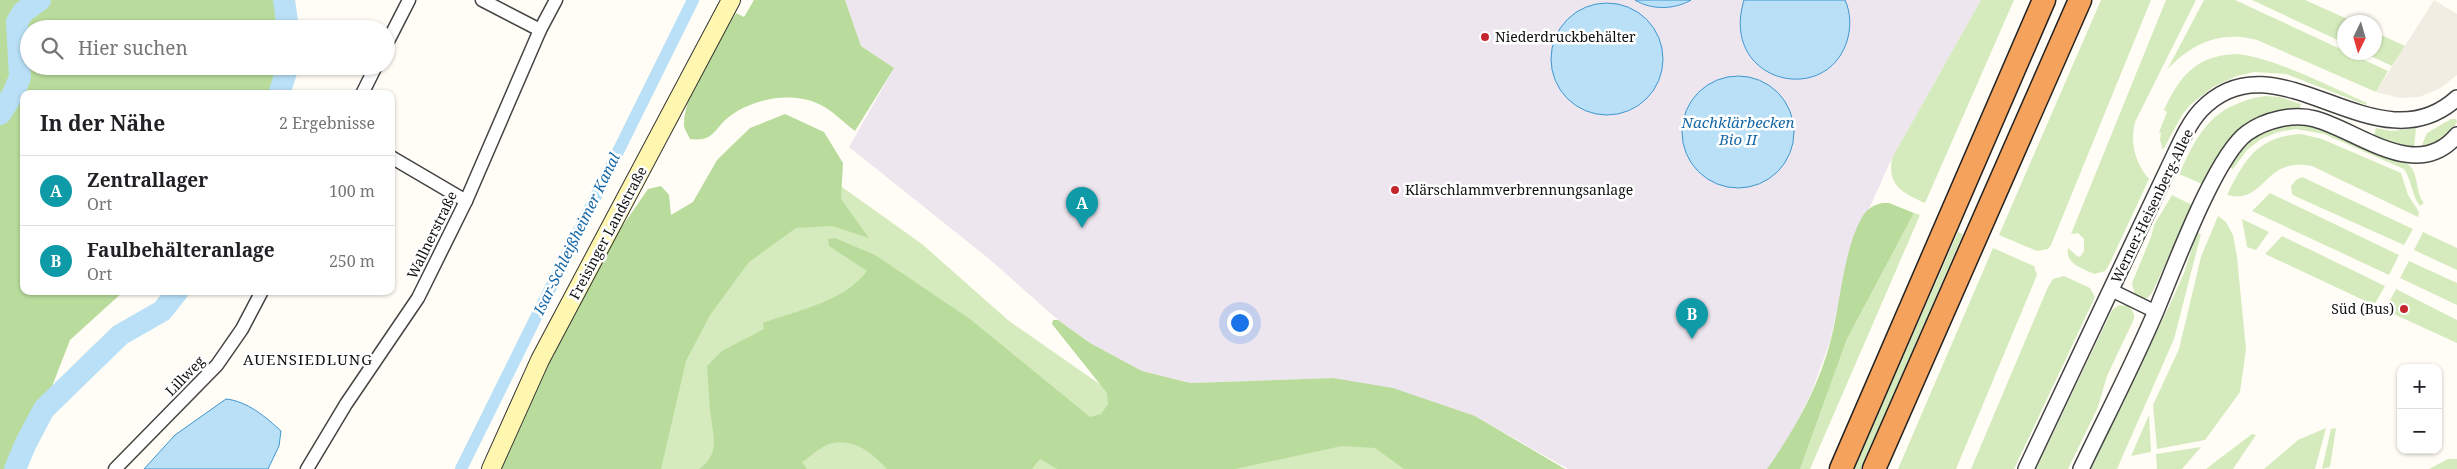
<!DOCTYPE html>
<html lang="de">
<meta charset="utf-8">
<style>
:root{--surface:#fff;--page:#f2f2f2;--text:#202124;--muted:#757577;--line:#e0e0e0;--accent:#ea580c}
body{margin:0;font-family:"Noto Serif",serif;background:var(--page);color:var(--text)}
.controls{position:absolute;right:15px;bottom:15px;display:grid;overflow:hidden;border-radius:10px;box-shadow:0 1px 4px #0004}
.controls button{width:45px;height:45px;display:grid;place-items:center;padding:0;border:0;border-bottom:1px solid var(--line);background:var(--surface);color:var(--text);font:25px sans-serif}
.compass{position:absolute;left:2337px;top:15px;width:45px;height:45px;border-radius:50%;background:var(--surface);box-shadow:0 1px 4px #0004;rotate:185deg}
.you{position:absolute;left:1239px;top:322px;width:18px;height:18px;margin:-12px;border:4px solid #fff;border-radius:50%;background:#1a73e8;box-shadow:0 0 0 8px #1a73e833}
.badge{display:grid;place-items:center;width:32px;height:32px;border-radius:50%;background:var(--accent);color:#fff;font-size:16px;font-weight:700}
.pin{position:absolute;translate:-50% -41px;filter:drop-shadow(0 1px 2px #0008)}
.pin::after{content:'';position:absolute;top:26px;width:18px;height:15px;background:inherit;clip-path:polygon(0 0,100% 0,50% 100%)}
.list{margin:0;padding:0;list-style:none}
h2{display:flex;justify-content:space-between;align-items:center;height:65px;margin:0;padding:0 20px;font-size:21px}
h2 small{font-size:16px;font-weight:400;color:var(--muted)}
.list li{display:grid;grid-template-columns:32px 1fr auto;gap:15px;align-items:center;box-sizing:border-box;height:70px;padding:0 20px;border-top:1px solid var(--line)}
.list b{display:block;font-size:19px;white-space:nowrap}
.list p{margin:0;font-size:16px;white-space:nowrap;color:var(--muted)}
.list em{font-size:16px;font-style:normal;color:var(--muted)}
.icon{flex:none;width:28px;height:28px;fill:none;stroke:currentColor;stroke-width:2;stroke-linecap:round;stroke-linejoin:round}
.map{position:relative;flex:none;width:2457px;height:469px;overflow:hidden}
.search{position:absolute;background:var(--surface);box-shadow:0 1px 4px #0004;left:20px;top:20px;width:375px;height:55px;display:flex;align-items:center;gap:12px;box-sizing:border-box;padding:0 18px;border-radius:28px;color:var(--muted);font-size:19px}
.panel{position:absolute;background:var(--surface);box-shadow:0 1px 4px #0004;left:20px;top:90px;width:375px;height:205px;border-radius:10px}
.map>svg:first-child{display:block}
.industrial{fill:#eee6ef}
.green{fill:#d5ebbd}
.forest{fill:#b9dc9c}
.plaza{fill:#f1ede2}
.water{fill:#b9e0f7;stroke:#3f96cf}
.lines{fill:none;stroke-linecap:round;stroke-linejoin:round}
.canal{stroke:#b9e0f7;stroke-width:12}
.river{stroke:#b9e0f7;stroke-width:22}
.minor-casing{stroke:#444;stroke-width:15}
.tertiary-casing{stroke:#444;stroke-width:18}
.secondary-casing{stroke:#333;stroke-width:20}
.motorway-casing{stroke:#222;stroke-width:25}
.minor{stroke:#fff;stroke-width:12}
.tertiary{stroke:#fff;stroke-width:15}
.secondary{stroke:#fff6b0;stroke-width:18}
.motorway{stroke:#f5a25d;stroke-width:22}
.poi-dot{fill:#c4262e;stroke:#fff;stroke-width:2}
.labels{text-anchor:middle;stroke-width:5;stroke-linejoin:round;paint-order:stroke}
.poi-label{font-size:14px;fill:#111;stroke:#fff;text-anchor:start}
.street-label{font-size:14px;fill:#111;stroke:#fff}
.water-label{font-size:15px;font-style:italic;fill:#1768a6;stroke:#fff}
.neighbourhood-label{font-size:15px;letter-spacing:1px;fill:#111;stroke:#fff}
</style>
<div class="map">
<svg width="2457" height="469" viewBox="0 0 2457 469">
<rect width="100%" height="100%" fill="#fffdf5"/>
<!-- industrial -->
<polygon class="industrial" points="845,0 1981,0 1892,158 1869,209 1862,217 1852,244 1830,341 1812,391 1791,435 1767,469 1568,469 1475,416 1333,378 1190,383 1142,371 1090,343 1058,320 988,258 849,147 894,68 861,46"/>
<!-- green -->
<g class="green">
<path d="M1981,0H2014L1925,203C1903,193 1887,186 1892,158Z"/>
<polygon points="2101,0 2151,0 2051,245 2048,249 2037,251 1999,235"/>
<path d="M2166,0H2196L2135,122C2130,143 2135,163 2149,179L2109,265L2105,271L2094,274C2082,268 2065,264 2068,248L2077,256L2080,257L2084,251V239L2078,233L2071,234Z"/>
<path d="M2204,0H2235L2388,71L2376,92L2257,40C2222,30 2191,43 2167,70Z"/>
<polygon points="2252,0 2305,0 2354,22 2344,22 2344,43"/>
<polygon points="2375,32 2405,46 2392,66 2364,53 2374,52"/>
<path d="M2237,54C2275,58 2331,87 2367,103L2366,105L2286,74L2254,72L2237,76L2213,87L2190,105L2182,115L2163,150L2160,140L2161,133L2159,132L2167,112L2164,110C2180,76 2196,55 2237,54Z"/>
<path d="M2265,96L2279,97L2301,104L2300,108C2245,109 2224,139 2202,184L2179,174C2200,129 2213,105 2265,96Z"/>
<path d="M2451,119H2456L2457,122C2450,136 2439,143 2424,147L2422,145L2427,133Z"/>
<path d="M2287,124L2316,126L2406,163C2420,171 2414,191 2424,203L2420,206C2411,194 2412,181 2404,169L2324,134L2296,129L2278,132L2261,139L2247,150L2233,169L2229,167C2243,144 2260,131 2287,124Z"/>
<polygon points="2376,128 2392,131 2416,128 2414,147 2396,145 2374,136"/>
<path d="M2301,134L2322,139L2401,173L2408,195L2419,212L2418,217L2312,166C2263,156 2266,205 2227,195C2244,160 2258,136 2301,134Z"/>
<polygon points="825,175 922,244 1009,321 1144,415 1556,469 585,469 626,378"/>
<polygon points="2302,177 2413,229 2404,245 2297,197 2292,194 2291,186 2296,180"/>
<polygon points="2270,193 2399,255 2389,275 2252,211"/>
<polygon points="2172,195 2192,205 2152,293 2147,298 2140,299 2134,292 2132,283 2151,237 2154,225"/>
<polygon points="1914,213 1920,215 1810,469 1800,469 1847,339"/>
<polygon points="2218,216 2226,222 2233,235 2237,257 2246,349 2240,392 2205,440 2157,449 2153,405 2179,349 2201,257"/>
<polygon points="2242,219 2269,232 2256,250 2247,247"/>
<polygon points="1958,232 1963,234 1861,469 1854,469"/>
<polygon points="2423,232 2457,248 2457,270 2414,250"/>
<polygon points="2197,233 2201,234 2174,339 2117,469 2091,469 2172,300 2184,273"/>
<polygon points="2282,236 2385,286 2374,305 2265,254"/>
<polygon points="1993,248 2034,266 2037,275 1956,469 1898,469"/>
<polygon points="2409,261 2457,283 2457,305 2400,278"/>
<polygon points="2064,276 2090,288 2095,297 2014,469 1971,469 2048,287 2053,279"/>
<polygon points="2396,289 2457,320 2457,343 2385,310"/>
<polygon points="2119,305 2129,306 2134,314 2134,319 2107,376 2098,407 2068,469 2036,469 2112,310"/>
<polygon points="2149,415 2151,452 2131,456"/>
<polygon points="2326,428 2315,469 2264,469 2298,440"/>
<polygon points="2336,428 2330,467 2322,469 2331,429"/>
<polygon points="2252,434 2256,435 2233,469 2206,469"/>
<polygon points="2201,447 2182,469 2157,469 2156,454"/>
<polygon points="2448,459 2457,459 2457,469 2429,469"/>
</g>
<!-- forest -->
<g class="forest">
<polygon points="0,0 288,0 286,29 29,29 29,66 283,66 281,94 24,94 24,291 124,291 70,340 20,469 0,469"/>
<path d="M754,0H845L861,46L894,68L855,131C844,123 833,111 821,105C793,91 754,98 730,116C713,129 715,142 690,139C688,134 684,129 684,125C683,94 720,40 736,13L744,17Z"/>
<polygon points="785,114 824,132 843,163 841,199 869,238 832,226 796,228 749,262 710,315 686,361 661,469 501,469 534,391 610,244 648,189 661,186 669,195 671,215 693,202 717,160 750,128"/>
<path d="M1884,203H1889L1914,213L1847,339L1800,469H1767C1795,429 1819,387 1831,339C1841,301 1843,251 1862,217C1867,209 1874,204 1884,203Z"/>
<path d="M835,238L875,255L970,319L1090,417L1101,414L1108,404L1107,393L1052,324L1053,320H1058L1090,343L1142,371L1190,383L1333,378L1393,388L1475,416L1565,469H1404L1375,448L1342,446L1235,469H1057L1040,459L1032,469H887C870,451 854,438 829,444C820,447 810,457 802,462L807,469H699C722,453 712,432 710,410C709,396 708,381 707,366L722,351L764,329L763,323C798,310 844,302 867,271L829,246L828,239Z"/>
</g>
<!-- plaza -->
<polygon class="plaza" points="2434,0 2457,14 2457,75 2439,89 2419,97 2400,98 2376,92"/>
<!-- water -->
<g class="water">
<path d="M1635,0H1691C1674,10 1651,10 1635,0Z"/>
<path d="M1744,0H1845C1851,13 1851,28 1847,41C1826,108 1719,82 1744,0Z"/>
<circle cx="1607" cy="59" r="56"/>
<circle cx="1738" cy="132" r="56"/>
<path d="M226,399C247,401 266,417 281,431L279,446L268,469H144L175,435Z"/>
</g>
<g class="lines">
<!-- canal -->
<polyline class="canal" points="461,469 693,0"/>
<!-- river -->
<g class="river">
<polyline points="284,0 288,29"/>
<polyline points="279,94 288,66"/>
<polyline points="0,114 13,94 20,77 17,22 23,12 40,0"/>
<polyline points="15,469 26,443 44,409 120,335 162,311 178,291"/>
</g>
<defs>
<g id="minor">
<polyline points="482,0 540,30"/>
<polyline points="386,45 409,0"/>
<polyline points="362,94 376,66"/>
<polyline points="391,157 466,201"/>
<polyline points="2111,290 2156,312"/>
<polyline points="115,469 217,365 242,329 262,291"/>
<polyline points="307,469 346,404 418,298 466,201 540,30 556,0"/>
</g>
<g id="tertiary">
<path d="M2026,469L2176,152C2183,137 2190,122 2201,110C2277,30 2376,172 2457,98"/>
<path d="M2081,469C2106,417 2133,365 2156,311C2173,271 2215,156 2247,133C2265,120 2293,113 2315,119C2359,131 2417,183 2457,135"/>
</g>
<polyline id="secondary" points="491,469 540,360 731,0"/>
<g id="motorway">
<polyline points="1841,469 2044,0"/>
<polyline points="1874,469 2080,0"/>
</g>
</defs>
<!-- minor casing -->
<use href="#minor" class="minor-casing"/>
<!-- tertiary casing -->
<use href="#tertiary" class="tertiary-casing"/>
<!-- secondary casing -->
<use href="#secondary" class="secondary-casing"/>
<!-- motorway casing -->
<use href="#motorway" class="motorway-casing"/>
<!-- minor -->
<use href="#minor" class="minor"/>
<!-- tertiary -->
<use href="#tertiary" class="tertiary"/>
<!-- secondary -->
<use href="#secondary" class="secondary"/>
<!-- motorway -->
<use href="#motorway" class="motorway"/>
</g>
<!-- markers -->
<g class="poi-dot">
<circle cx="1485" cy="37" r="5"/>
<circle cx="1395" cy="190" r="5"/>
<circle cx="2404" cy="309" r="5"/>
</g>
<g class="labels">
<!-- poi labels -->
<g class="poi-label">
<text x="1495" y="42">Niederdruckbehälter</text>
<text x="1405" y="195">Klärschlammverbrennungsanlage</text>
<text x="2394" y="314" text-anchor="end">Süd (Bus)</text>
</g>
<!-- street labels -->
<g class="street-label">
<text transform="translate(2152 206) rotate(-64)" y="5">Werner-Heisenberg-Allee</text>
<text transform="translate(608 233) rotate(-62)" y="5">Freisinger Landstraße</text>
<text transform="translate(432 235) rotate(-64)" y="5">Wallnerstraße</text>
<text transform="translate(185 376) rotate(-46)" y="5">Lillweg</text>
</g>
<!-- water labels -->
<g class="water-label">
<text x="1738" y="128">Nachklärbecken<tspan x="1738" dy="17">Bio II</tspan></text>
<text transform="translate(577 234) rotate(-64)" y="5">Isar-Schleißheimer Kanal</text>
</g>
<!-- neighbourhood labels -->
<g class="neighbourhood-label">
<text x="308" y="365">AUENSIEDLUNG</text>
</g>
</g>
</svg>
<div class="controls">
<button>+</button>
<button>−</button>
</div>
<svg class="compass" viewBox="-18 -18 36 36"><path d="M0-13l5 13h-10z" fill="#e53935"/><path d="M0 13l5-13h-10z" fill="#757577"/></svg>
<div class="you"></div>
<div class="pin badge" style="left:1082px;top:228px;background:#0f9aa8">A</div>
<div class="pin badge" style="left:1692px;top:339px;background:#0f9aa8">B</div>
<div class="search"><svg class="icon" aria-label="search" viewBox="0 0 24 24"><circle cx="10" cy="10" r="6"/><path d="M15 15l6 6"/></svg>Hier suchen</div>
<section class="panel">
<h2>In der Nähe<small>2 Ergebnisse</small></h2>
<ul class="list">
<li><span class="badge" style="background:#0f9aa8">A</span><div><b>Zentrallager</b><p>Ort</p></div><em>100 m</em></li>
<li><span class="badge" style="background:#0f9aa8">B</span><div><b>Faulbehälteranlage</b><p>Ort</p></div><em>250 m</em></li>
</ul>
</section>
</div>
